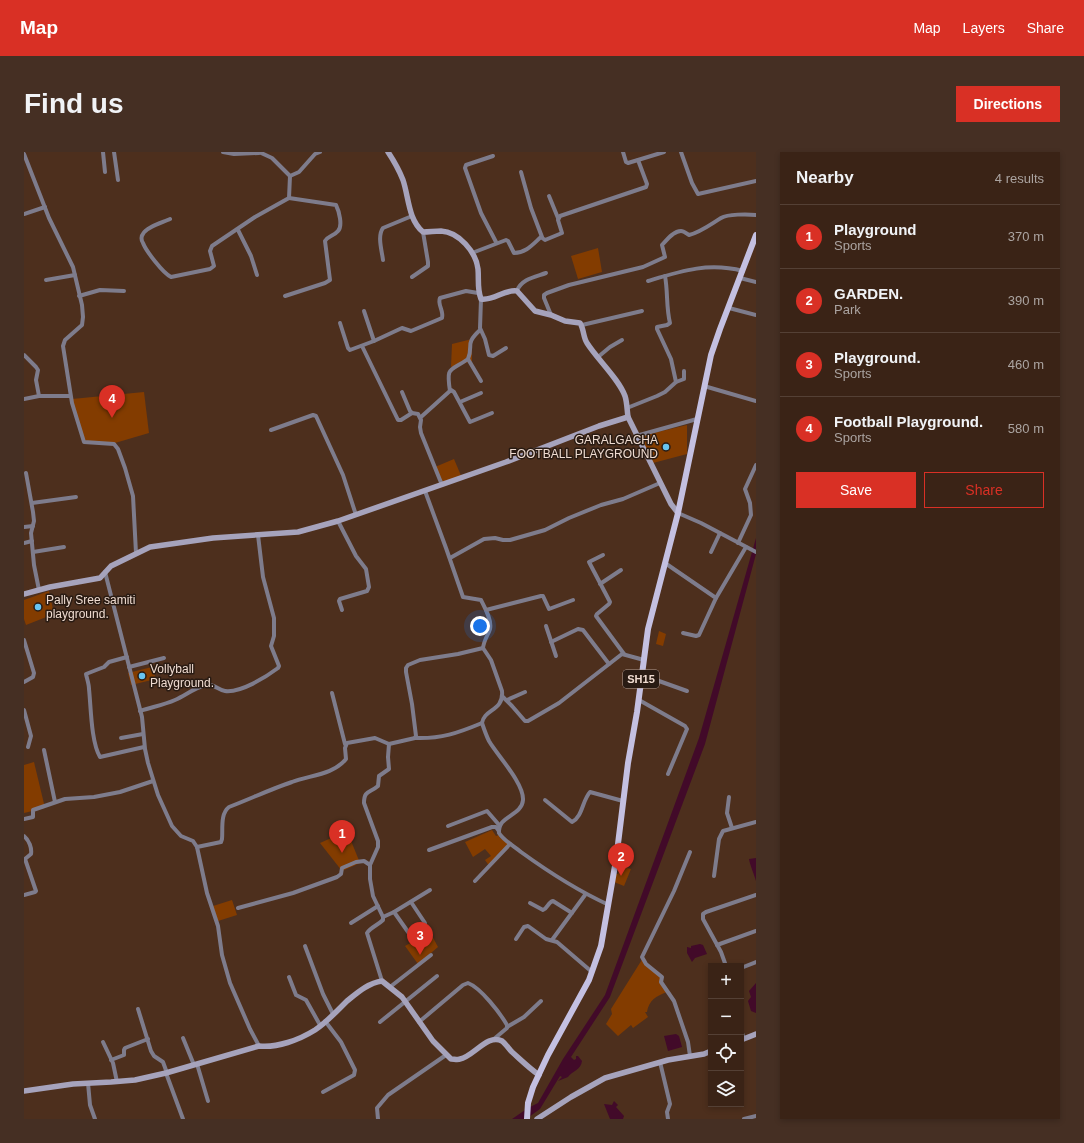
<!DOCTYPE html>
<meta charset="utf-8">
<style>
:root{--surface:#3a2316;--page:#452f23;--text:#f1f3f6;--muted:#aba4a1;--line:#544035;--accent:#d93025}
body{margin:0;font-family:Helvetica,sans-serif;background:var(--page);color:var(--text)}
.controls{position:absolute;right:12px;bottom:12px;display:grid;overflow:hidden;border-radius:0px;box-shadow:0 2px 6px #0003}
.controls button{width:36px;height:36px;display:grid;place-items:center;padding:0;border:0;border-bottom:1px solid var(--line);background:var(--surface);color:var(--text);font:20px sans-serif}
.you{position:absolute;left:456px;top:474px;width:14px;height:14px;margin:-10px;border:3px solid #fff;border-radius:50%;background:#1a73e8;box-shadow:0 0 0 6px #1a73e833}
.badge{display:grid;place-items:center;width:26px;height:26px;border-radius:50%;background:var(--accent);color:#fff;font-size:13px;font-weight:700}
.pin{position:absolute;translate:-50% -33px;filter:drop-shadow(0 1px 2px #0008)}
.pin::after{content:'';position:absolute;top:21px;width:14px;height:12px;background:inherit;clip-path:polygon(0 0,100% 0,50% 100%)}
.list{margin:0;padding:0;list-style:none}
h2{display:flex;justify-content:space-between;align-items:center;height:52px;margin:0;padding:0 16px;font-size:17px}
h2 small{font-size:13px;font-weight:400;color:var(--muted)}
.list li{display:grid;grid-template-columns:26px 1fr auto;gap:12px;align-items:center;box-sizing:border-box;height:64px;padding:0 16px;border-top:1px solid var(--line)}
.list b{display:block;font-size:15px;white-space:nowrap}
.list p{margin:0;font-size:13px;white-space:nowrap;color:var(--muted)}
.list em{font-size:13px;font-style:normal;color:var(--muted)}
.actions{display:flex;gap:8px;padding:12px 16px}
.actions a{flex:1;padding:9px 0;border:1px solid var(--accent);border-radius:0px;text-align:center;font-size:14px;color:var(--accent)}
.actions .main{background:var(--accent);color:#fff}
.icon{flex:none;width:22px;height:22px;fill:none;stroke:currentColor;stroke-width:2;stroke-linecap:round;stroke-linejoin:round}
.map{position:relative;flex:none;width:732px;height:967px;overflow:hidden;border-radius:0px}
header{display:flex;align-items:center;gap:24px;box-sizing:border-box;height:56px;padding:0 20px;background:var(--accent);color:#fff}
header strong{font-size:19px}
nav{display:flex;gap:22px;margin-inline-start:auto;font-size:14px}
.intro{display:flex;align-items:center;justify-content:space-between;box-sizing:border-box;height:96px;padding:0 24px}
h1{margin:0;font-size:28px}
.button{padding:10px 18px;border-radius:0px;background:var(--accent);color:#fff;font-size:14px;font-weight:700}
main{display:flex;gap:24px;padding:0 24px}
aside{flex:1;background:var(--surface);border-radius:0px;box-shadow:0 2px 6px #0003}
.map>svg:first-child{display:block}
.green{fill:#833c00}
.water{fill:#420a29}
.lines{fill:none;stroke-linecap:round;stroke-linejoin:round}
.street{stroke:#7e7c8c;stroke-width:4}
.secondary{stroke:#a6a3bc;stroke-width:5.5}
.primary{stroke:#c4c0e1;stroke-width:6}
.poi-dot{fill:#68c4f0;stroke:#291b13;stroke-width:1.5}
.labels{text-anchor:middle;stroke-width:3;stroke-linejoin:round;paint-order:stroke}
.shield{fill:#291b13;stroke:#b4a197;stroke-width:1}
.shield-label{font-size:11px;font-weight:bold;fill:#efdbd0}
.poi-label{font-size:12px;fill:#efdbd0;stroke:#291b13;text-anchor:start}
</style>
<header>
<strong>Map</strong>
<nav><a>Map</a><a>Layers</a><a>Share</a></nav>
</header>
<div class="intro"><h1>Find us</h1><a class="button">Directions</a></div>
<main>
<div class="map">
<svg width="732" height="967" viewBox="0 0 732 967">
<rect width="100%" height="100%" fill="#4d2f1d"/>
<!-- green -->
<g class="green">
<polygon points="574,96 578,120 554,127 547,104"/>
<polygon points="448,187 448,209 427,215 428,192"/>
<polygon points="120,240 125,281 91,291 60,290 48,247"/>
<polygon points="663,273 663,302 629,311 617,287 621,283"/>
<polygon points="430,307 438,326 418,333 411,315"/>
<polygon points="25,439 30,462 2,473 0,467 0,448"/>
<polygon points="635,479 642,482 639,494 632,492"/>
<polygon points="128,515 132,527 107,533 104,521"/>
<polygon points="10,610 21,656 0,661 0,613"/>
<polygon points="468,678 472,684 475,683 475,685 486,693 466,715 461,708 467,704 461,697 449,705 441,690"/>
<polygon points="323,679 336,711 318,719 296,691"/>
<polygon points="596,714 607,717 600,734 590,730 591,722 594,722"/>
<polygon points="208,748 213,763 194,769 189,754"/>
<polygon points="407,782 414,795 394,812 381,794 397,785 399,786"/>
<path d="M619,806L622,812L638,825L637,830L643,840C632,844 625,848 623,860H621L624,865L609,876L607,873L594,884L582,872L588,862L587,857Z"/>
</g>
<!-- water -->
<g class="water">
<path d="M732,386V402L681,592L586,845L547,905L550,908L552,907V904H554L558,909C557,918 548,919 544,925L534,929L538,925L536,924L516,957L502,967H488L504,956L514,951L539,907L581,843L675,586Z"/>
<path d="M732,706V729C730,722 726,713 725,707Z"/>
<polygon points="676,792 679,793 683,802 671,806 668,810 663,801 663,795 667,796 667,794"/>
<polygon points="732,831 732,861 727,859 724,849 727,845 725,839"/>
<polygon points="652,882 655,884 658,895 644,899 640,884"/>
<polygon points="590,949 594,953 592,955 600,964 599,967 586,967 580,952 588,953"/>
</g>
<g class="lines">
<!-- street -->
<g class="street">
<polyline points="79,0 81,20"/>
<polyline points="90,0 94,28"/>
<polyline points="199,0 210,2 235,1"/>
<polyline points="235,0 248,6 266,24 275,20 291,2 296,0"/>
<polyline points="599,0 602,10 604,11 640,0"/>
<polyline points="657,0 668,31 674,42 732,29"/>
<polyline points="0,2 25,66 49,115 58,153 59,165 58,173 41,188 39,194 48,251 60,290 90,292 94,297 101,316 109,344 112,401"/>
<polyline points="469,4 442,13 441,16 457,61 472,90"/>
<polyline points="497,20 507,56 518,85"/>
<polyline points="525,44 534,66"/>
<polyline points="0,62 21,55"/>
<path d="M146,67C140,70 122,75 119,82C117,84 117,88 119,91C122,99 139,121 147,125L186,117L190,114L186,99L188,94L231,65L265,46L266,24"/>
<polyline points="214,78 227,104 233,123"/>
<path d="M448,101L482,88L484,89L490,101C502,101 509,92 517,85L521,88L538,81L534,68L536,64L622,35L623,32L614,8"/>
<path d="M359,108C358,99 353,84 359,76L388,64"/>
<path d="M641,124C644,140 642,155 646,171L643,173L633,175V177L647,207L652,230"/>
<polyline points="388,125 404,114 404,110 399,80"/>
<polyline points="716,126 732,130"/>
<polyline points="22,128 51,123"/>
<path d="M624,129C657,119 684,110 719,119"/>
<path d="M493,139C497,127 511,125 522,121"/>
<polyline points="55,144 76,138 100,139"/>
<path d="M261,144L301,131L306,128L301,89C304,84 310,84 314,79C319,74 315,59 312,53L265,46"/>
<polyline points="457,147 456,176 461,187 465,203 469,204 482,196"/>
<polyline points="705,156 732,163"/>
<polyline points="340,159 350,189"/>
<path d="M527,163L520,146V143L523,141L545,133L619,115L641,105L638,93C642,89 649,79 657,79C660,79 663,82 665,83C677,80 687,72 697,66C704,62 723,62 732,63"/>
<path d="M316,171L324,196L326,198L350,189L378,176L387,179L418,166C420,159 413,152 416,146L442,139L454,141"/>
<polyline points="558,173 618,159"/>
<polyline points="338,194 374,268 377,268 388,261"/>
<polyline points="0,203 12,215 14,218 12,228 15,244"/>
<polyline points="574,205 586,195 598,188"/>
<polyline points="444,207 457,229"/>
<polyline points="680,234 732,249"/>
<path d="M426,239C422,213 426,220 444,207C450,192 440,193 456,178"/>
<polyline points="378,240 386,259 388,261 394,262 397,268 396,275 397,281 418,333"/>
<polyline points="0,247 15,244 46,244"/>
<polyline points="436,250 457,241"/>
<polyline points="603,256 633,244 641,240 652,230 660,227 660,219"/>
<polyline points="397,265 427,238 430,240 446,270 468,261"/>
<polyline points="247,278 289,263 292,264 319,323 332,363"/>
<polyline points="612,284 673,267"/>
<polyline points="2,321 9,360 10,369 7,381 10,413 15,438"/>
<path d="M401,339L422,396L439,445L457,448C461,456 468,468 466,477C464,483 460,488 459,496L467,508L478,539C480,559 460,557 458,571C460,577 462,583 465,589C473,603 500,631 499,648C498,664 473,664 475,681C480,689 490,694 497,700C526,721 552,738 585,753"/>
<polyline points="8,351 52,345"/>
<polyline points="654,361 677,371 732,400"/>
<polyline points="314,369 332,404 342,417 345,435 343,439 316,447 315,449 318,458"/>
<polyline points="0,375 9,374"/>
<polyline points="0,391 8,389"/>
<polyline points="714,391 727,363 726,351 721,337 732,313"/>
<polyline points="9,400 40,395"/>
<polyline points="687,400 696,381"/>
<polyline points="579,403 565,410 586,450 585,452 573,462 572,464 600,502"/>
<polyline points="426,406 460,387 471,386 479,388 486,388 521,378 545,366 577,353 599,347 636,331"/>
<polyline points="641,411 692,446 675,483 672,484 659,481"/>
<polyline points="81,420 118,565 121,597 124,611 134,643 148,674 157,684 169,689 173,695 183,741 194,774 198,803 206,831 226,877 235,894"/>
<polyline points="576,432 597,418"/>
<polyline points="692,446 722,395"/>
<polyline points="462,458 517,444 519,444 525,457 549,448"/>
<polyline points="522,474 532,504"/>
<polyline points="0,488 10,521 9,525 0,530"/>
<polyline points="527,490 554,477 559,478 585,512"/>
<path d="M103,505L85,510L80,515L62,522C63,527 65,532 65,537C67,555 67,590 76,605L120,595"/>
<polyline points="105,515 140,506"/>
<polyline points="618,525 635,529 663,539"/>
<polyline points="308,541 321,592"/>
<polyline points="478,544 488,554 501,569 504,569 535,551 598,502 620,508"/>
<polyline points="483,548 501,540"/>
<polyline points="615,548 661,574 663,577 644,622"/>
<polyline points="0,558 7,584 4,595"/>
<path d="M116,559C128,555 140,553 151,548C162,543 170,536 182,533C189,531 194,538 201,539C217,541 242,525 254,516L255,514L247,494L250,484V466L239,425L234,383"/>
<polyline points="97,586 119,582"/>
<path d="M391,586C417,587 434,581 458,571"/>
<polyline points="20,598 31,650"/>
<polyline points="705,645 703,661 708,676"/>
<path d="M521,648L548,670C559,664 558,649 566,640L599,649"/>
<polyline points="0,667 9,665 9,658 41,647 70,645 96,640 129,629"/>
<polyline points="424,674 463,659 476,674"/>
<path d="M0,684C5,688 8,696 7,702L1,707L12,739L11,740L0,743"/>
<path d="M173,695L197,690L198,687C199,677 196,662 205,655C226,647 247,637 268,630C286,623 309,623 322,607L321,596L323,591L351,586L365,592L391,586L392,584L388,552L382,520V516L384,513L396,508L434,502L459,496"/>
<polyline points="405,698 468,675 472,675 475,679"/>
<polyline points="690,724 695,687 699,679 732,670"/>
<polyline points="451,729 486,692"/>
<polyline points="387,750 401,771"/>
<path d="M506,751L519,758C524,756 524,750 529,749L548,761"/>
<polyline points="214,756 269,741 313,725 317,722 318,716 332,710 340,709 346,713"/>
<polyline points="370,760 406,738"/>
<polyline points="359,765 370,760 389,787"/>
<polyline points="327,771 354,754"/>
<polyline points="492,787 500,775 504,774 522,787 533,790 568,820"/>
<polyline points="528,788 561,743"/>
<polyline points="693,793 732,779"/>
<polyline points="281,794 299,842 309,862"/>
<polyline points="702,814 697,800 679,767 679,762 682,760 732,743"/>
<polyline points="717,816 732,810"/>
<polyline points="265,825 272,843 282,848 296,873"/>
<path d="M358,829L343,781C347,775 354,773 359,768V765L349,744L346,727V713L354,695V689L340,651C340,638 346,641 354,634L355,624L365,617L364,605L365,592"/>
<polyline points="366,835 407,803"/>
<polyline points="114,857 127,899 130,904 139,910 143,921"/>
<polyline points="356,870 413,824"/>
<path d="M395,870L439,833L444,831C457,836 476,861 483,873V876L470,887"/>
<polyline points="483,875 500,865 517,849"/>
<polyline points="717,878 720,887"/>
<polyline points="159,886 170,913"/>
<polyline points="79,890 89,911 93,930"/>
<polyline points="666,904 664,890 650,849 637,830 638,825 622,812 618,805 650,739 666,700"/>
<polyline points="87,908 100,903 100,898 101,896 124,887"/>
<polyline points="636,910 646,952 643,960 644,967"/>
<polyline points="173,912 184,949"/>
<polyline points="142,921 159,967"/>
<polyline points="64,931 66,953 71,967"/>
<polyline points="299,940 330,923 331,918 317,890 301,869"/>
<polyline points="354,967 353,956 364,943 422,903"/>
<polyline points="720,967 732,964"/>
</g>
<!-- secondary -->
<g class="secondary">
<path d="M364,0C370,9 375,18 379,28C385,46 384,67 399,80C405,80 411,79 417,79C435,80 452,100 454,117C455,127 453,137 457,147C470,149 480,137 493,139L511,159L527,163L541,169L556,171C560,177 559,185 563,191C573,207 595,227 601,244C603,250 603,258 604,265"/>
<polyline points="0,442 26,435 76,426 87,414 126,395 189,386 274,380 314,369 482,310 575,274 604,265 647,352 654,361"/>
<polyline points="717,888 732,882"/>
<path d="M0,939L49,932L87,930L111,928L142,921L235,894C253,896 275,888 291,878C303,870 313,859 323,849C333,841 344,831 358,829L378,845L409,889L427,907C430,907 434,908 436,907C449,905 464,881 478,889C482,892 485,897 488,900C497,908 505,916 515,923"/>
<polyline points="513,967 547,945 581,926 644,908 680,902 687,899"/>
</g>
<!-- primary -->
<polyline class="primary" points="503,967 504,951 509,935 524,903 565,828 577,794 592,708 604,611 613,560 624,477 654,361 687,203 696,177 732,83"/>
</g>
<!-- markers -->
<g class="poi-dot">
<circle cx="642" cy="295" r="4"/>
<circle cx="14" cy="455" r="4"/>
<circle cx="118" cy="524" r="4"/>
</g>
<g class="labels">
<!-- shield labels -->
<rect class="shield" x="599" y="518" width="36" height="18" rx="3"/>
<g class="shield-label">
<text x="617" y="531">SH15</text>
</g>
<!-- poi labels -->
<g class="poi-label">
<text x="634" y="292" text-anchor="end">GARALGACHA<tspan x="634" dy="14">FOOTBALL PLAYGROUND</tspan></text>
<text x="22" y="452">Pally Sree samiti<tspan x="22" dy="14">playground.</tspan></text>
<text x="126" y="521">Vollyball<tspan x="126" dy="14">Playground.</tspan></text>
</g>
</g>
</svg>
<div class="controls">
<button>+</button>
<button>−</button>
<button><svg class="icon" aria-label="locate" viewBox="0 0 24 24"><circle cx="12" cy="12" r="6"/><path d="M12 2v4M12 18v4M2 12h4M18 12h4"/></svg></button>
<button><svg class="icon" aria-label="layers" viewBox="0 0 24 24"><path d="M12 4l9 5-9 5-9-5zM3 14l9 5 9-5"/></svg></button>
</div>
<div class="you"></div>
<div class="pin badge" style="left:318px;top:701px">1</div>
<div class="pin badge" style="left:597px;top:724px">2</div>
<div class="pin badge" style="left:396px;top:803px">3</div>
<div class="pin badge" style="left:88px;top:266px">4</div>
</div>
<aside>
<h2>Nearby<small>4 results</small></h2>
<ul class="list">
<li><span class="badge">1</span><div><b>Playground</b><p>Sports</p></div><em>370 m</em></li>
<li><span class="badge">2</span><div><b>GARDEN.</b><p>Park</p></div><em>390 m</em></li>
<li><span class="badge">3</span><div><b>Playground.</b><p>Sports</p></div><em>460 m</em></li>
<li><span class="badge">4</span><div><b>Football Playground.</b><p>Sports</p></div><em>580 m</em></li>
</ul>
<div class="actions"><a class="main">Save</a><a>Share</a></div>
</aside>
</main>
